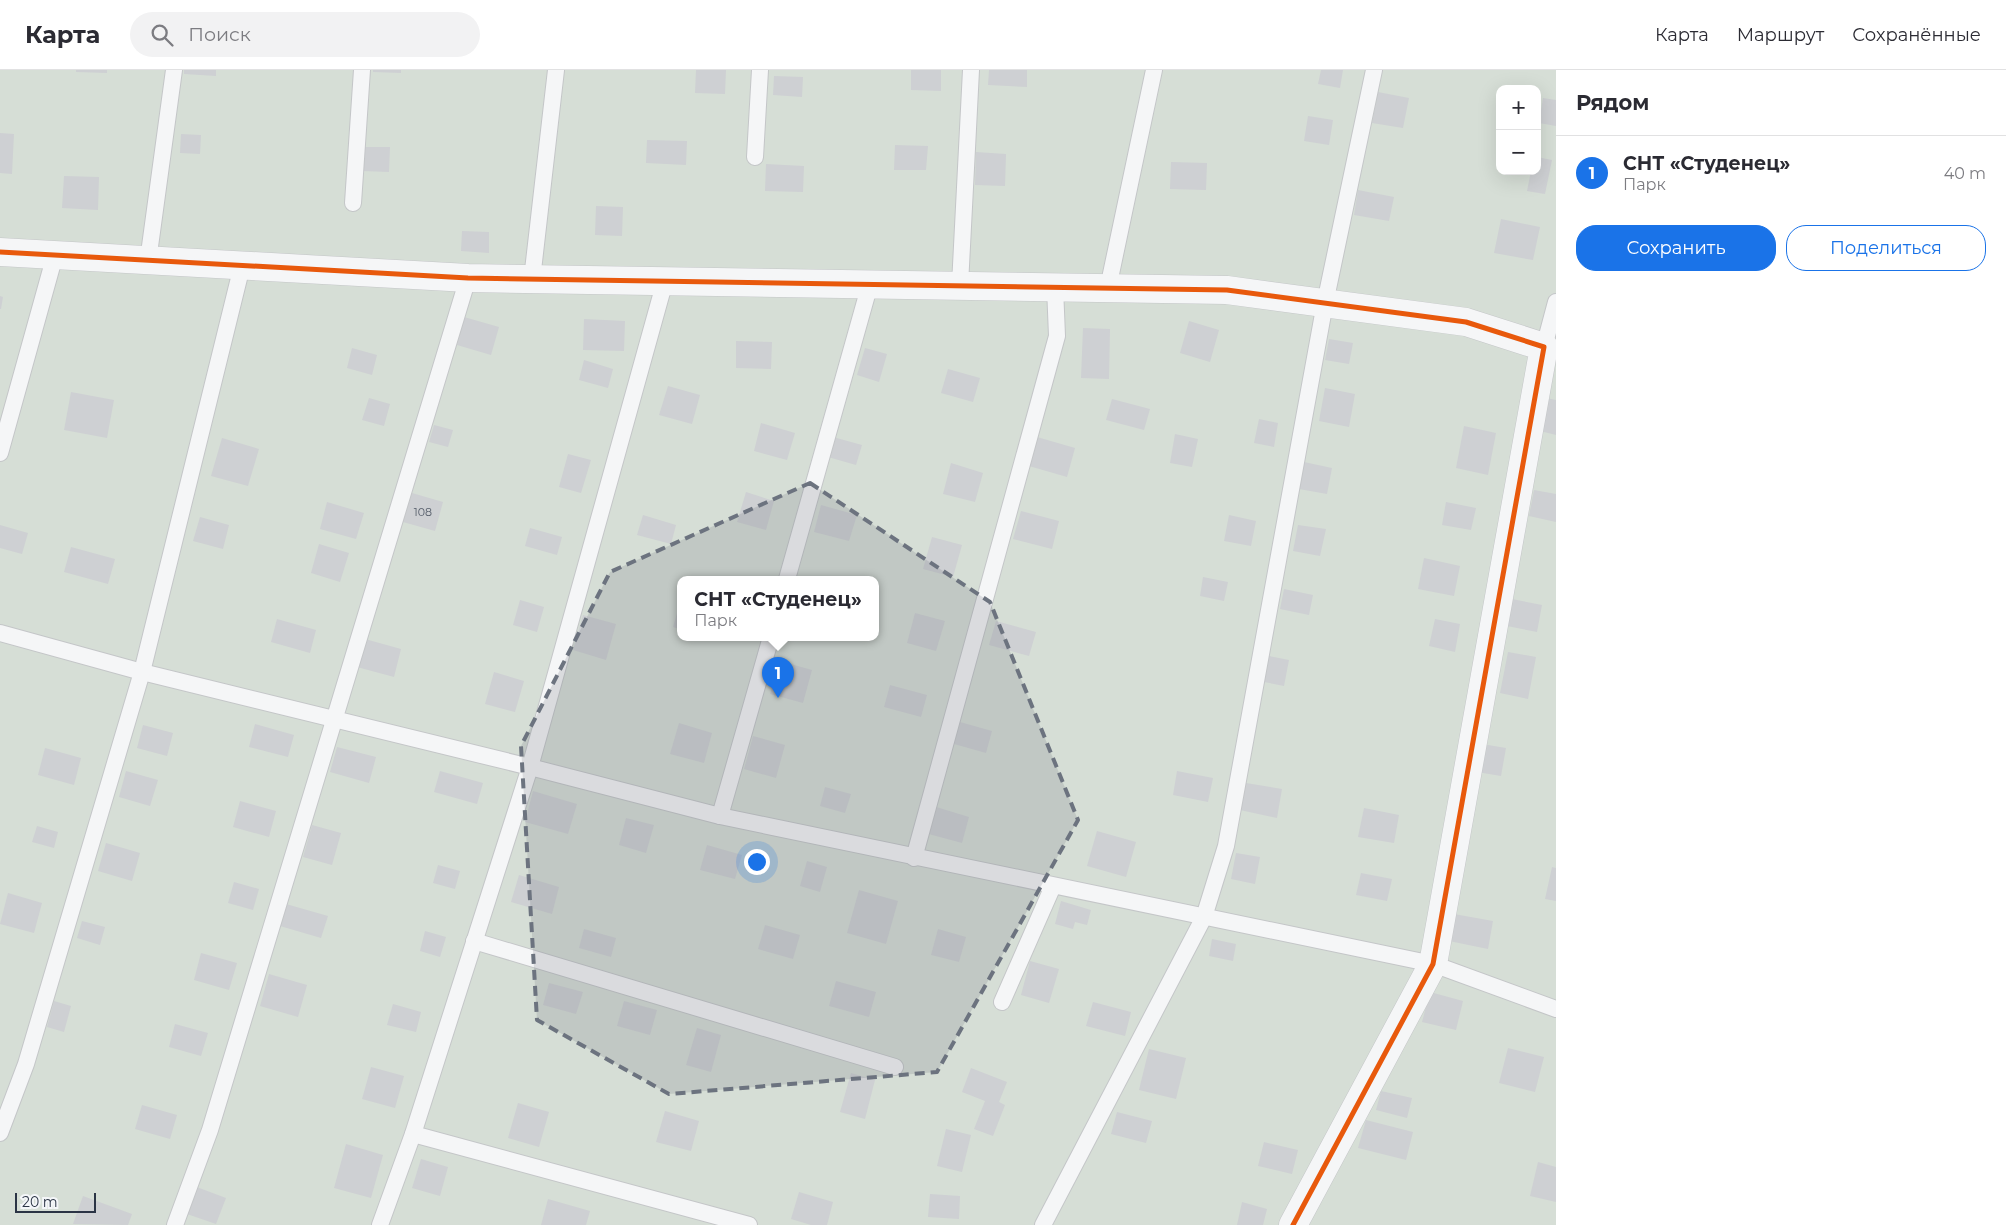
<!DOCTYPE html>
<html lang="ru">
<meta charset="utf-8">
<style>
:root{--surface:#fff;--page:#f2f2f3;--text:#2b2b33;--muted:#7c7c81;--line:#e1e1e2;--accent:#1a73e8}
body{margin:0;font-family:Montserrat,sans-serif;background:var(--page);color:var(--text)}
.controls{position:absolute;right:15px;top:15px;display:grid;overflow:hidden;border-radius:10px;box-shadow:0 5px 20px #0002}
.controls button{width:45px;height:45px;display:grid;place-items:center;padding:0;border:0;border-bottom:1px solid var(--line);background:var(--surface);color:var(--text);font:25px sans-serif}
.scale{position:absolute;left:15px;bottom:12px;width:81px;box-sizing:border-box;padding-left:5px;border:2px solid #2b3445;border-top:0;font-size:14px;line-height:18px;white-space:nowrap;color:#2b3445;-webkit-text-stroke:4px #f4f6f9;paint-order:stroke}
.you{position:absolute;left:756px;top:791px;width:18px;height:18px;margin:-12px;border:4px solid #fff;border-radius:50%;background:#1a73e8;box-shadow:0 0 0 8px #1a73e833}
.badge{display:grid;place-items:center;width:32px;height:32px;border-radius:50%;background:var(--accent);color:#fff;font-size:16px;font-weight:700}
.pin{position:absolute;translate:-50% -41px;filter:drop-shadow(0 1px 2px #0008)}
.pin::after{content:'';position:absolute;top:26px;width:18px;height:15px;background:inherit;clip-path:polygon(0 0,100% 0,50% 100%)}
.popup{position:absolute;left:677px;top:506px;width:202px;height:65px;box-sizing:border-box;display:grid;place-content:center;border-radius:10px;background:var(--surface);filter:drop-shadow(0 1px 4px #0005);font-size:16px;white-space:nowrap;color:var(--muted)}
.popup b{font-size:19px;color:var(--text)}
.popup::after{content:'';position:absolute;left:50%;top:100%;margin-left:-10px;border:10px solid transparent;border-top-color:var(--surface)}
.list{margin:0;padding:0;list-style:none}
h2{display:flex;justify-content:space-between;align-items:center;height:65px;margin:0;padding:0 20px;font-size:21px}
h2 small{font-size:16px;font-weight:400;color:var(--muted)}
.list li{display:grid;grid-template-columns:32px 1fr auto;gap:15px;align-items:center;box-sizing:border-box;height:75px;padding:0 20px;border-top:1px solid var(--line)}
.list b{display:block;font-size:19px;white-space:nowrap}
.list p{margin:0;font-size:16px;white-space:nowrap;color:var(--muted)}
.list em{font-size:16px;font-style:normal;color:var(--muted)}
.actions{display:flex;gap:10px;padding:15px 20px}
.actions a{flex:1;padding:11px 0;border:1px solid var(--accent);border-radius:20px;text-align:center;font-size:18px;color:var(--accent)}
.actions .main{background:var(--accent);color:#fff}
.icon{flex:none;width:28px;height:28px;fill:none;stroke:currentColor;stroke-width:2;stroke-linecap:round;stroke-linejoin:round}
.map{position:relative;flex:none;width:1556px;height:1155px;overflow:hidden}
header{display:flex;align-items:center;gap:30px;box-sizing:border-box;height:70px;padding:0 25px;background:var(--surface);border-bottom:1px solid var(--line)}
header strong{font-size:24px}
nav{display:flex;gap:28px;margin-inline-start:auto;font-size:18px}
.search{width:350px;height:45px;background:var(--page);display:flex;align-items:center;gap:12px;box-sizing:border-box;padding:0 18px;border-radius:28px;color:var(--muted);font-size:19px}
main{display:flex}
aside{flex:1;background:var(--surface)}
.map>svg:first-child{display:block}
.green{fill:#d6ded6;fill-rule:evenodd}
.building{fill:#ced0d3}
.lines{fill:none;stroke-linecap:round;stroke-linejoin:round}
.service-casing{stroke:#c4c6c8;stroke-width:18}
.minor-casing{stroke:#c4c6c8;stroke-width:29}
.service{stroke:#f5f6f7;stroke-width:16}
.minor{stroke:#f5f6f7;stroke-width:28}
.cycleway-casing{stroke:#f4f6f9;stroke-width:8}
.cycleway{stroke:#e8590c;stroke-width:5}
.marked{fill:#6c737f;fill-opacity:0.2;stroke:#6c737f;stroke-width:4;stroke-dasharray:10 6;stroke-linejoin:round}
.labels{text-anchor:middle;stroke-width:4.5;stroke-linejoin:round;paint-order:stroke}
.number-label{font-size:11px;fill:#545c69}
</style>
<header>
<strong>Карта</strong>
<div class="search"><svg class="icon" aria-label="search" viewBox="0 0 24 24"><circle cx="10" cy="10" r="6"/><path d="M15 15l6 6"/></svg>Поиск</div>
<nav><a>Карта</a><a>Маршрут</a><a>Сохранённые</a></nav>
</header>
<main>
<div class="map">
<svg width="1556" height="1155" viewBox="0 0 1556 1155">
<rect width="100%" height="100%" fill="#e6e8ea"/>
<!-- green -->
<path class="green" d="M0,0H1556V1155H0ZM1500,19H1537V101H1500ZM680,509H876V567H680Z"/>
<!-- building -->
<g class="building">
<polygon points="76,0 107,0 107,3 76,2"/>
<polygon points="184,0 216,0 216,6 184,4"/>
<polygon points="373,0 401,0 401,3 373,2"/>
<polygon points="696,0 726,0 725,24 695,23"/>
<polygon points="911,0 941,0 941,21 911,20"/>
<polygon points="989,0 1027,0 1027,17 988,15"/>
<polygon points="1321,0 1343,0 1340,18 1318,14"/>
<polygon points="774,6 803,7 802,27 773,25"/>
<polygon points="1378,22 1409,28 1403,58 1372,53"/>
<polygon points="1543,28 1556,30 1556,56 1539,53"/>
<polygon points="1308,46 1333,50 1329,75 1304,71"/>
<polygon points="0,63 14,64 12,104 0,103"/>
<polygon points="181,64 201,65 200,84 180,83"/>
<polygon points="647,70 687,71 686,95 646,93"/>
<polygon points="895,75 928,76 926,100 894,100"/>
<polygon points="363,77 390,77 389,102 362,101"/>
<polygon points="976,82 1006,84 1005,116 975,115"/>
<polygon points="1537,87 1552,90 1545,124 1527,121 1531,101 1537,101"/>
<polygon points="1171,92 1207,93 1206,120 1170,119"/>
<polygon points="766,94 804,96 803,122 765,121"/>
<polygon points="64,106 99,107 98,140 62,138"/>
<polygon points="1358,120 1394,127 1389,151 1354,145"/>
<polygon points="596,136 623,137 622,166 595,165"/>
<polygon points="1501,149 1540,157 1533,190 1494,183"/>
<polygon points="462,161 489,162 489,183 461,181"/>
<polygon points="0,226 3,227 1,239 0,239"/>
<polygon points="464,247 499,257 491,285 457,275"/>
<polygon points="584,249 625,251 624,281 583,280"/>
<polygon points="1189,251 1219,260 1210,292 1180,283"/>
<polygon points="1083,258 1110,259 1109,309 1081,308"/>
<polygon points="1329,269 1353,273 1349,294 1325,290"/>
<polygon points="736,271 772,272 771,299 736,298"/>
<polygon points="352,278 377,285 372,305 347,298"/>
<polygon points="865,278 887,284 879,312 857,305"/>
<polygon points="584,290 613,299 608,318 579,310"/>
<polygon points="948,299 980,308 973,332 941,323"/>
<polygon points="668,316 700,325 692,354 659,345"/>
<polygon points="1325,318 1355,324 1349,357 1319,351"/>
<polygon points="71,322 114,330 107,368 64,360"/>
<polygon points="369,328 390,334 384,356 362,350"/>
<polygon points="1546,328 1556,330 1556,365 1540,361"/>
<polygon points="1112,329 1150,339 1144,360 1106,350"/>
<polygon points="1259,349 1278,353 1274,377 1254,373"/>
<polygon points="761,353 795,363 787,390 754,381"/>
<polygon points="434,355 453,360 448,377 429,372"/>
<polygon points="1464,356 1496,363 1488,405 1456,398"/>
<polygon points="1175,364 1198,369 1192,397 1170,393"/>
<polygon points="833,367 862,375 856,395 828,387"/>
<polygon points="1037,367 1075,378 1067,407 1029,396"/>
<polygon points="222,368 259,379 248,416 211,406"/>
<polygon points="568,384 591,390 581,423 559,417"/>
<polygon points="1304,392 1332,398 1327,424 1299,419"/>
<polygon points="951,393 983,403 975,432 943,424"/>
<polygon points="1534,420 1556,424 1556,452 1529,446"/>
<polygon points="746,422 774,431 766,460 737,452"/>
<polygon points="412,423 443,432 435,461 403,452"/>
<polygon points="327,432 364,443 356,469 320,459"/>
<polygon points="1446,432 1476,438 1471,460 1442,455"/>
<polygon points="821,435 857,445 849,471 814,462"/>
<polygon points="1021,441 1059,451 1052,479 1013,469"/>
<polygon points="643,445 676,455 671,474 637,465"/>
<polygon points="1229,445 1256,451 1251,476 1224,471"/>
<polygon points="200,447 229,455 223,479 193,471"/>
<polygon points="0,455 28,463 22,484 0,478"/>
<polygon points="1298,455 1326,459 1320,486 1293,481"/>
<polygon points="530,458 562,467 557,485 525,476"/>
<polygon points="932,467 962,475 953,507 923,499"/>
<polygon points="319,474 349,483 340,512 311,503"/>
<polygon points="71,477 115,489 108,514 64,502"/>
<polygon points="1424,488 1460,496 1454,526 1418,519"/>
<polygon points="1203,507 1228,512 1224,531 1200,526"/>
<polygon points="1284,519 1313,525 1309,545 1280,539"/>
<polygon points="1512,529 1542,535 1537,562 1507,556"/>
<polygon points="520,530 544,537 537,562 513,555"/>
<polygon points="680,533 680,559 673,557"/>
<polygon points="915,543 945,551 936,581 907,573"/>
<polygon points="583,545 616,554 606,590 573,580"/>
<polygon points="277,549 316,560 310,583 271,572"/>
<polygon points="1435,549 1460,554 1455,582 1429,576"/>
<polygon points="996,551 1036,562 1029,586 989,575"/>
<polygon points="365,569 401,579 394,607 357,597"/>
<polygon points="1508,582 1536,587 1528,629 1500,623"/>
<polygon points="1264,585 1289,590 1284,616 1259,611"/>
<polygon points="780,591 812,600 803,633 770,624"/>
<polygon points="494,602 524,611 515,642 485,634"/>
<polygon points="890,615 927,625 921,647 884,637"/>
<polygon points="960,652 992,661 986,683 954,674"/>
<polygon points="679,653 712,663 704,693 670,684"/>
<polygon points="255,654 294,665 288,687 249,677"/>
<polygon points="143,655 173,663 167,686 137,678"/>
<polygon points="753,666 785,675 776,708 744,699"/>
<polygon points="1482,674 1506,678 1501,706 1477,702"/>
<polygon points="337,677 376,687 369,713 330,702"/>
<polygon points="45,678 81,688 74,715 38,705"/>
<polygon points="126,701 158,710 150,736 119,727"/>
<polygon points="440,701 483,713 477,734 434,722"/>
<polygon points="1177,701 1213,708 1208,732 1173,725"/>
<polygon points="1246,713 1282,719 1277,748 1240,740"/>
<polygon points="825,717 851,724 845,743 820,736"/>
<polygon points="533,721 577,734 568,764 525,752"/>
<polygon points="240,731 276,741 269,767 233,757"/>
<polygon points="933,736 969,747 962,773 925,763"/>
<polygon points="1364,738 1399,745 1394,773 1358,767"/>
<polygon points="626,748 654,755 646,783 619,775"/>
<polygon points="312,755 341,763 332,795 303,787"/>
<polygon points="37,756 58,762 54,778 32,772"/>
<polygon points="1097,761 1136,772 1126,807 1087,796"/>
<polygon points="106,773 140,783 132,811 98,801"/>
<polygon points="707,775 742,785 735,809 700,800"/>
<polygon points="1236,783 1260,787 1255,814 1231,809"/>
<polygon points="807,791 827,797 820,822 800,816"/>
<polygon points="438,795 460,801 455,819 433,813"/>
<polygon points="1552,797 1556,798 1556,831 1545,829"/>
<polygon points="1361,803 1392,809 1387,831 1356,825"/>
<polygon points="519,805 559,817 552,844 511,832"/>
<polygon points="234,812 259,819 253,840 228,833"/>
<polygon points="859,820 898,831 886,874 847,863"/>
<polygon points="8,823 42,833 34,863 0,854"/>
<polygon points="1061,831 1091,840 1087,855 1075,852 1073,859 1055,854"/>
<polygon points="286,834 328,846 321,868 280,856"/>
<polygon points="1454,844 1493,851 1488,879 1449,871"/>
<polygon points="82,851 105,857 100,875 77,868"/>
<polygon points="765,855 800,865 793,889 758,879"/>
<polygon points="584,859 616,868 611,887 579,878"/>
<polygon points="938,859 966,867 959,892 931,885"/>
<polygon points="425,861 446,867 440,887 420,881"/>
<polygon points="1212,869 1236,874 1233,891 1209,886"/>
<polygon points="201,883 237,893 229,920 194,910"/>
<polygon points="1030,891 1059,899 1049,933 1021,925"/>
<polygon points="269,904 307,915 298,947 260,936"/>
<polygon points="836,911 876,922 869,947 829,936"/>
<polygon points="549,913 583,922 576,944 543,935"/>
<polygon points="1430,922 1463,931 1456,960 1422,952"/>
<polygon points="54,931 71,936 64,962 47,957"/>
<polygon points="624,931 657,940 650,965 617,956"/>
<polygon points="1093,932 1131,942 1125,966 1086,956"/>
<polygon points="393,934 421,942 416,962 387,955"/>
<polygon points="175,954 208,963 201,986 169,977"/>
<polygon points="697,958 721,965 711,1002 686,995"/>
<polygon points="1508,978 1544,987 1535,1022 1499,1013"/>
<polygon points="1149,979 1186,988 1176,1029 1139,1020"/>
<polygon points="371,997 404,1006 395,1038 362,1029"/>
<polygon points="971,998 1007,1012 999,1032 1005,1035 993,1066 974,1059 985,1031 962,1022"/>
<polygon points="851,1003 875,1010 865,1049 840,1042"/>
<polygon points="1381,1021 1412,1028 1407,1048 1376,1040"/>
<polygon points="518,1033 549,1042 539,1077 508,1068"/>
<polygon points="142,1035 177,1045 170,1069 135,1059"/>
<polygon points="665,1041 699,1051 691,1081 656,1072"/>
<polygon points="1117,1042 1152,1051 1146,1073 1111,1064"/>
<polygon points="1366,1050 1413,1062 1406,1090 1358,1078"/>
<polygon points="946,1059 971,1065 962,1102 937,1096"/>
<polygon points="1264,1072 1298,1080 1292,1104 1258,1096"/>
<polygon points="346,1074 383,1085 371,1128 334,1118"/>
<polygon points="421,1089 448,1097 440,1126 412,1118"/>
<polygon points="1538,1092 1556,1097 1556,1132 1530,1126"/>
<polygon points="194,1116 226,1128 216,1154 184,1143"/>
<polygon points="799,1122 833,1132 827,1155 811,1155 791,1149"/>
<polygon points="930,1124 960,1126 959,1149 928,1147"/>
<polygon points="83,1126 132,1144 128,1155 73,1154"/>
<polygon points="548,1129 590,1141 586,1155 541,1155"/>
<polygon points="1242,1132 1267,1139 1263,1155 1237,1155"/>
</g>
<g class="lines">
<defs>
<g id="service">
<polyline points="755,87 760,0"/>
<polyline points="353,133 362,0"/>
<polyline points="148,191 174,0"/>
<polyline points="532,209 556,0"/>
<polyline points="960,215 971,0"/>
<polyline points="1108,218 1154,0"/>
<polyline points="1544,277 1556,232"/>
<polyline points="0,383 55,185"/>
<polyline points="787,509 870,214"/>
<polyline points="0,563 142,602 530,697 720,746 1433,894 1556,939"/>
<polyline points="720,746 771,567"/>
<polyline points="914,788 1057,266 1055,217"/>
<polyline points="474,871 895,997"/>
<polyline points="1002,932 1053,816"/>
<polyline points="0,1063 26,994 142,602 242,196"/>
<polyline points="413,1064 749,1155"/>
<polyline points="175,1155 210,1060 468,208"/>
<polyline points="380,1155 413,1064 530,697 665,211"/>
<polyline points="1043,1155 1204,847 1226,776 1325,233 1374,0"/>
</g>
<polyline id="minor" points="0,182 468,208 1227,220 1466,252 1544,277 1433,894 1293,1155"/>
</defs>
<!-- service casing -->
<use href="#service" class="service-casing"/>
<!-- minor casing -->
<use href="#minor" class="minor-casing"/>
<!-- service -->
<use href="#service" class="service"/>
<!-- minor -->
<use href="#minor" class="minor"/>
<defs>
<polyline id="cycleway" points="0,182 468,208 1227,220 1466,252 1544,277 1433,894 1293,1155"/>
</defs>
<!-- cycleway casing -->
<use href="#cycleway" class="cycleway-casing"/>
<!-- cycleway -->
<use href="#cycleway" class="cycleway"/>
</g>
<!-- marked area -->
<path class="marked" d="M810,413L990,532L1078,750L937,1002L669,1024L537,950L521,676L610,502Z"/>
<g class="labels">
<!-- number labels -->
<g class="number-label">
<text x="423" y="446">108</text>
</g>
</g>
</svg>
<div class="controls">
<button>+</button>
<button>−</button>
</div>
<div class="scale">20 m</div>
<div class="you"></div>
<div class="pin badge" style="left:778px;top:628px">1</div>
<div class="popup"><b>СНТ «Студенец»</b>Парк</div>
</div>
<aside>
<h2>Рядом<small></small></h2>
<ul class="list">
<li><span class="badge">1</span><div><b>СНТ «Студенец»</b><p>Парк</p></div><em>40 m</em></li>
</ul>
<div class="actions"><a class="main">Сохранить</a><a>Поделиться</a></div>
</aside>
</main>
